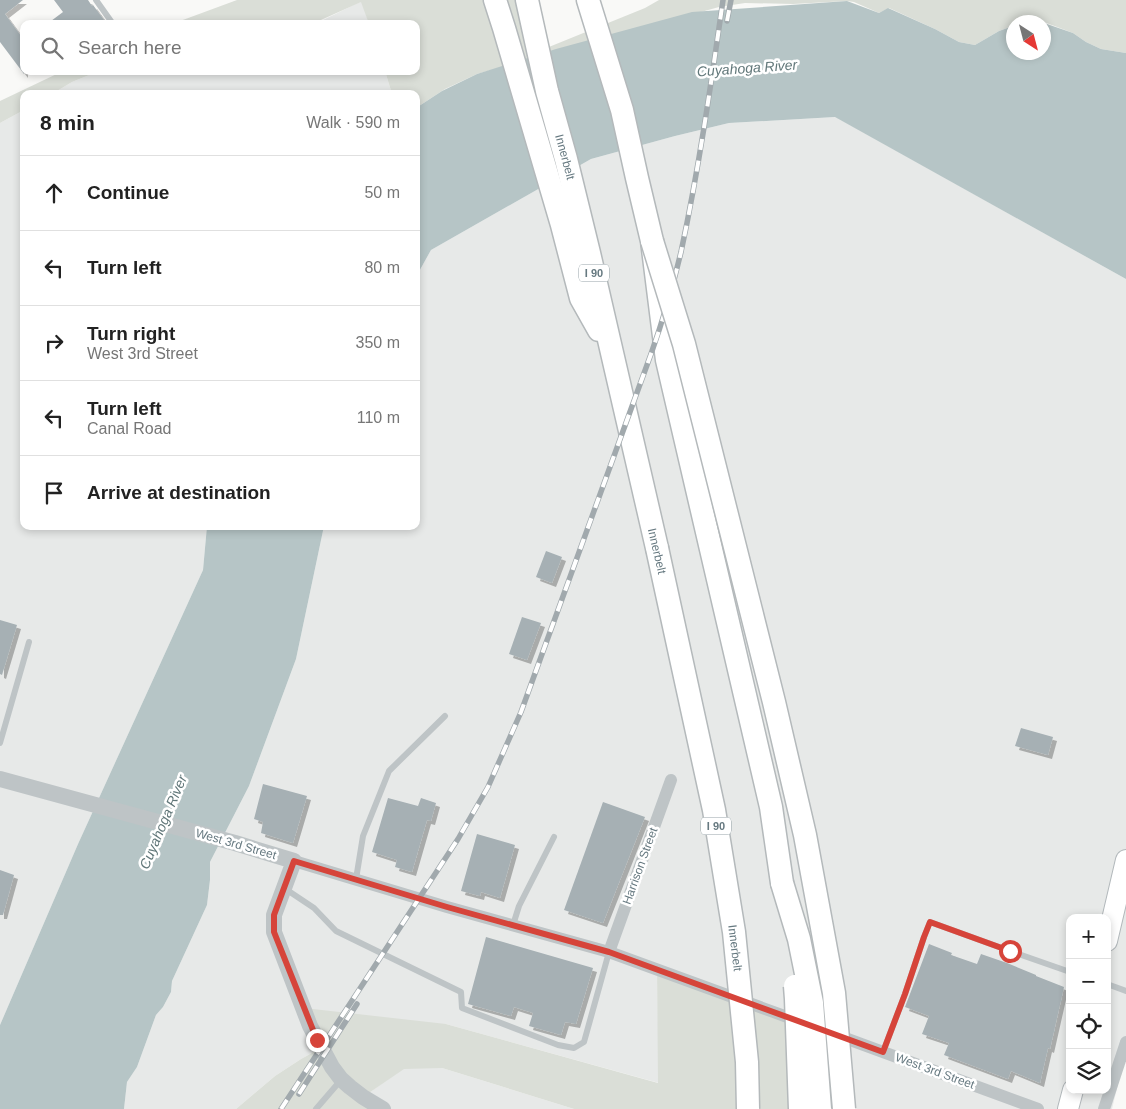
<!DOCTYPE html>
<meta charset="utf-8">
<style>
:root{--surface:#fff;--page:#f2f2f2;--text:#222;--muted:#767676;--line:#e0e0e0}
body{margin:0;font-family:Arial,sans-serif;background:var(--page);color:var(--text)}
.controls{position:absolute;right:15px;bottom:15px;display:grid;overflow:hidden;border-radius:10px;box-shadow:0 2px 8px #0003}
.controls button{width:45px;height:45px;display:grid;place-items:center;padding:0;border:0;border-bottom:1px solid var(--line);background:var(--surface);color:var(--text);font:25px sans-serif}
.compass{position:absolute;left:1006px;top:15px;width:45px;height:45px;border-radius:50%;background:var(--surface);box-shadow:0 2px 8px #0003;rotate:144deg}
.stop{position:absolute;width:15px;height:15px;margin:-11px;border:4px solid #d6443a;border-radius:50%;background:#fff}
.stop.end{background:#d6443a;border-color:#fff;box-shadow:0 1px 5px #0008}
.list{margin:0;padding:0;list-style:none}
h2{display:flex;justify-content:space-between;align-items:center;height:65px;margin:0;padding:0 20px;font-size:21px}
h2 small{font-size:16px;font-weight:400;color:var(--muted)}
.list li{display:grid;grid-template-columns:32px 1fr auto;gap:15px;align-items:center;box-sizing:border-box;height:75px;padding:0 20px;border-top:1px solid var(--line)}
.list b{display:block;font-size:19px;white-space:nowrap}
.list p{margin:0;font-size:16px;white-space:nowrap;color:var(--muted)}
.list em{font-size:16px;font-style:normal;color:var(--muted)}
.icon{flex:none;width:28px;height:28px;fill:none;stroke:currentColor;stroke-width:2;stroke-linecap:round;stroke-linejoin:round}
.map{position:relative;flex:none;width:1126px;height:1109px;overflow:hidden}
.search{position:absolute;background:var(--surface);box-shadow:0 2px 8px #0003;left:20px;top:20px;width:400px;height:55px;display:flex;align-items:center;gap:12px;box-sizing:border-box;padding:0 18px;border-radius:10px;color:var(--muted);font-size:19px}
.panel{position:absolute;background:var(--surface);box-shadow:0 2px 8px #0003;left:20px;top:90px;width:400px;height:440px;border-radius:10px}
.map>svg:first-child{display:block}
.built{fill:#e7e9e8;fill-rule:evenodd}
.green{fill:#daded7}
.water{fill:#b6c5c6}
.building{fill:#a6b0b4;filter:url(#shadow)}
.lines{fill:none;stroke-linecap:round;stroke-linejoin:round}
.primary-casing{stroke:#b2b8bb;stroke-width:22}
.motorway-casing{stroke:#b4b9bb;stroke-width:25}
.service{stroke:#bec4c6;stroke-width:6}
.minor{stroke:#bec4c6;stroke-width:12}
.tertiary{stroke:#bec4c6;stroke-width:16}
.primary{stroke:#fff;stroke-width:20}
.motorway{stroke:#fff;stroke-width:22}
.rail-casing{stroke:#a1a9ad;stroke-width:5.5}
.rail{stroke:#fff;stroke-width:4;stroke-dasharray:11;stroke-linecap:butt}
.motorway-bridge-casing{stroke:#b4b9bb;stroke-width:25;stroke-linecap:butt}
.motorway-bridge{stroke:#fff;stroke-width:22}
.route{stroke:#d6443a;stroke-width:6}
.labels{text-anchor:middle;stroke-width:5;stroke-linejoin:round;paint-order:stroke}
.shield{fill:#fff;stroke:#94a1a6;stroke-width:1}
.shield-label{font-size:11px;font-weight:bold;fill:#667980}
.street-label{font-size:12px;fill:#667980;stroke:#fff}
.water-label{font-size:14px;font-style:italic;fill:#617779;stroke:#fff}
</style>
<div class="map">
<svg width="1126" height="1109" viewBox="0 0 1126 1109">
<defs>
<filter id="shadow"><feDropShadow dx="4" dy="4" stdDeviation="0" flood-color="#0004"/></filter>
</defs>
<rect width="100%" height="100%" fill="#f9f9f7"/>
<!-- built -->
<g class="built">
<polygon points="362,1 369,24 312,24 323,20"/>
<polygon points="99,71 385,71 392,94 52,94 72,82"/>
<polygon points="24,110 24,526 207,526 203,570 78,844 0,1025 0,123"/>
<path d="M836,117L1126,279V1051L1112,1109H844L657,970L659,1083L446,1024L319,1049L301,1059L275,1076L236,1109H124L127,1082L137,1067L156,1015L163,1007L171,992L172,981L207,905L210,880V862L249,786L296,659L324,526H416V277L431,250L591,159L675,136L729,123ZM1070,918H1107V1090H1070Z"/>
<polygon points="404,1068 442,1068 574,1109 383,1109 363,1097"/>
</g>
<!-- green -->
<g class="green">
<polygon points="237,0 525,0 539,51 645,8 659,0 1126,0 1126,53 1101,49 1086,42 1073,33 1044,22 1014,22 1013,26 999,31 975,45 959,42 935,29 889,8 879,13 854,2 847,1 793,4 745,3 719,7 477,74 445,89 416,108 416,94 392,94 385,71 416,71 416,24 369,24 361,2 312,24 172,24"/>
<polygon points="63,71 99,71 72,82 52,94 24,94 24,110 0,123 0,101"/>
<polygon points="657,970 837,1035 844,1109 574,1109 442,1068 404,1069 363,1097 383,1109 236,1109 275,1076 301,1059 319,1049 304,1008 446,1024 658,1083"/>
</g>
<!-- water -->
<g class="water">
<polygon points="847,1 879,13 888,8 935,29 959,42 975,45 999,31 1013,26 1014,52 1044,52 1044,23 1073,33 1086,42 1101,49 1126,53 1126,279 835,117 729,123 675,136 591,159 431,250 416,277 416,108 442,91 477,74 556,49 692,12"/>
<polygon points="207,526 324,526 296,659 249,786 210,862 210,880 207,905 172,981 171,992 163,1007 156,1015 137,1067 127,1082 124,1109 0,1109 0,1025 78,844 203,570"/>
</g>
<!-- building -->
<g class="building">
<polygon points="0,0 23,0 5,14 24,40 24,74 0,42"/>
<polygon points="54,0 88,0 92,6 93,5 107,24 47,24 63,12"/>
<polygon points="546,551 562,557 552,583 536,577"/>
<polygon points="522,617 541,623 527,660 509,654"/>
<polygon points="0,620 17,625 2,675 0,674"/>
<polygon points="1021,728 1053,737 1048,755 1015,746"/>
<polygon points="263,784 307,796 293,843 261,833 263,822 254,819"/>
<polygon points="388,798 418,806 421,798 436,803 431,821 427,820 412,872 395,867 397,860 372,852"/>
<polygon points="603,802 645,817 603,923 564,910"/>
<polygon points="477,834 515,845 500,898 481,892 480,896 461,891"/>
<polygon points="0,870 14,875 3,915 0,915"/>
<polygon points="486,937 593,968 576,1024 565,1022 561,1035 529,1026 533,1013 514,1007 511,1016 468,1004"/>
<polygon points="929,944 952,953 951,955 977,964 981,954 1007,963 1036,975 1036,976 1064,987 1050,1049 1048,1048 1040,1083 1011,1071 1008,1079 944,1055 949,1043 922,1034 929,1016 905,1007"/>
</g>
<g class="lines">
<defs>
<g id="primary">
<polyline points="1107,941 1126,860"/>
<polyline points="1068,1109 1073,1090"/>
</g>
<g id="motorway">
<polyline points="495,0 504,28 562,225 581,298 599,330"/>
<polyline points="527,0 547,91 566,159 589,253 657,548"/>
<polyline points="588,0 622,110 637,178 652,241 667,360 771,807 782,883"/>
</g>
</defs>
<!-- primary casing -->
<use href="#primary" class="primary-casing"/>
<!-- motorway casing -->
<use href="#motorway" class="motorway-casing"/>
<!-- service -->
<g class="service">
<polyline points="96,0 113,24"/>
<polyline points="0,743 29,642"/>
<polyline points="356,879 363,836 389,771 445,716"/>
<polyline points="284,888 314,908 336,931 461,992 462,1008 558,1045 574,1048 584,1042 609,952"/>
<polyline points="513,925 519,906 554,837"/>
<polyline points="1107,984 1126,991"/>
<polyline points="883,1052 905,994 924,937 930,922 1010,951 1070,972"/>
<polyline points="316,1109 341,1080"/>
</g>
<!-- minor -->
<g class="minor">
<polyline points="294,861 447,907 609,952 801,1022"/>
<polyline points="609,952 671,780"/>
<polyline points="834,1034 1038,1109"/>
<polyline points="1104,1109 1126,1042"/>
</g>
<!-- tertiary -->
<polyline class="tertiary" points="0,779 235,843 294,861 274,915 274,932 310,1026 332,1067 341,1079 350,1087 363,1097 383,1109"/>
<!-- primary -->
<use href="#primary" class="primary"/>
<!-- motorway -->
<use href="#motorway" class="motorway"/>
<defs>
<g id="rail">
<polyline points="727,21 731,0"/>
<polyline points="299,1094 357,1004"/>
<path d="M281,1109L458,839L488,787L521,712L651,354C663,320 673,286 681,252C699,168 711,84 723,0"/>
</g>
</defs>
<!-- rail casing -->
<use href="#rail" class="rail-casing"/>
<!-- rail -->
<use href="#rail" class="rail"/>
<defs>
<g id="motorway-bridge">
<polyline points="652,241 684,344 774,702 805,835 834,993 844,1109"/>
<polyline points="657,548 714,810 734,932 747,1062 748,1109"/>
<polyline points="782,883 799,939 812,1003 820,1109"/>
<polyline points="795,986 796,999 800,1109"/>
</g>
</defs>
<!-- motorway-bridge casing -->
<use href="#motorway-bridge" class="motorway-bridge-casing"/>
<!-- motorway-bridge -->
<use href="#motorway-bridge" class="motorway-bridge"/>
</g>
<g class="lines">
<!-- route -->
<polyline class="route" points="317,1040 274,932 274,915 294,861 447,907 609,952 883,1052 905,994 924,937 930,922 1010,951"/>
</g>
<g class="labels">
<!-- shield labels -->
<g class="shield">
<rect x="579" y="264.5" width="30" height="17" rx="4"/>
<rect x="701" y="817.5" width="30" height="17" rx="4"/>
</g>
<g class="shield-label">
<text x="594" y="277">I 90</text>
<text x="716" y="830">I 90</text>
</g>
<!-- street labels -->
<g class="street-label">
<text transform="translate(565 157) rotate(75)" y="4">Innerbelt</text>
<text transform="translate(657 551) rotate(77)" y="4">Innerbelt</text>
<text transform="translate(236 844) rotate(16)" y="4">West 3rd Street</text>
<text transform="translate(640 866) rotate(-70)" y="4">Harrison Street</text>
<text transform="translate(735 948) rotate(83)" y="4">Innerbelt</text>
<text transform="translate(935 1071) rotate(20)" y="4">West 3rd Street</text>
</g>
<!-- water labels -->
<g class="water-label">
<text transform="translate(747 68) rotate(-4)" y="5">Cuyahoga River</text>
<text transform="translate(163 822) rotate(-67)" y="5">Cuyahoga River</text>
</g>
</g>
</svg>
<div class="controls">
<button>+</button>
<button>−</button>
<button><svg class="icon" aria-label="locate" viewBox="0 0 24 24"><circle cx="12" cy="12" r="6"/><path d="M12 2v4M12 18v4M2 12h4M18 12h4"/></svg></button>
<button><svg class="icon" aria-label="layers" viewBox="0 0 24 24"><path d="M12 4l9 5-9 5-9-5zM3 14l9 5 9-5"/></svg></button>
</div>
<svg class="compass" viewBox="-18 -18 36 36"><path d="M0-13l5 13h-10z" fill="#e53935"/><path d="M0 13l5-13h-10z" fill="#767676"/></svg>
<div class="stop" style="left:1010px;top:951px"></div>
<div class="stop end" style="left:317px;top:1040px"></div>
<div class="search"><svg class="icon" aria-label="search" viewBox="0 0 24 24"><circle cx="10" cy="10" r="6"/><path d="M15 15l6 6"/></svg>Search here</div>
<section class="panel">
<h2>8 min<small>Walk · 590 m</small></h2>
<ul class="list">
<li><svg class="icon" aria-label="ahead" viewBox="0 0 24 24"><path d="M12 20V5M6 11l6-6 6 6"/></svg><div><b>Continue</b></div><em>50 m</em></li>
<li><svg class="icon" aria-label="left" viewBox="0 0 24 24"><path d="M17 20v-9H6M10 6l-5 5 5 5"/></svg><div><b>Turn left</b></div><em>80 m</em></li>
<li><svg class="icon" aria-label="right" viewBox="0 0 24 24"><path d="M7 20v-9h11M14 6l5 5-5 5"/></svg><div><b>Turn right</b><p>West 3rd Street</p></div><em>350 m</em></li>
<li><svg class="icon" aria-label="left" viewBox="0 0 24 24"><path d="M17 20v-9H6M10 6l-5 5 5 5"/></svg><div><b>Turn left</b><p>Canal Road</p></div><em>110 m</em></li>
<li><svg class="icon" aria-label="arrive" viewBox="0 0 24 24"><path d="M6 21V4h12l-3 4 3 4H6"/></svg><div><b>Arrive at destination</b></div></li>
</ul>
</section>
</div>
